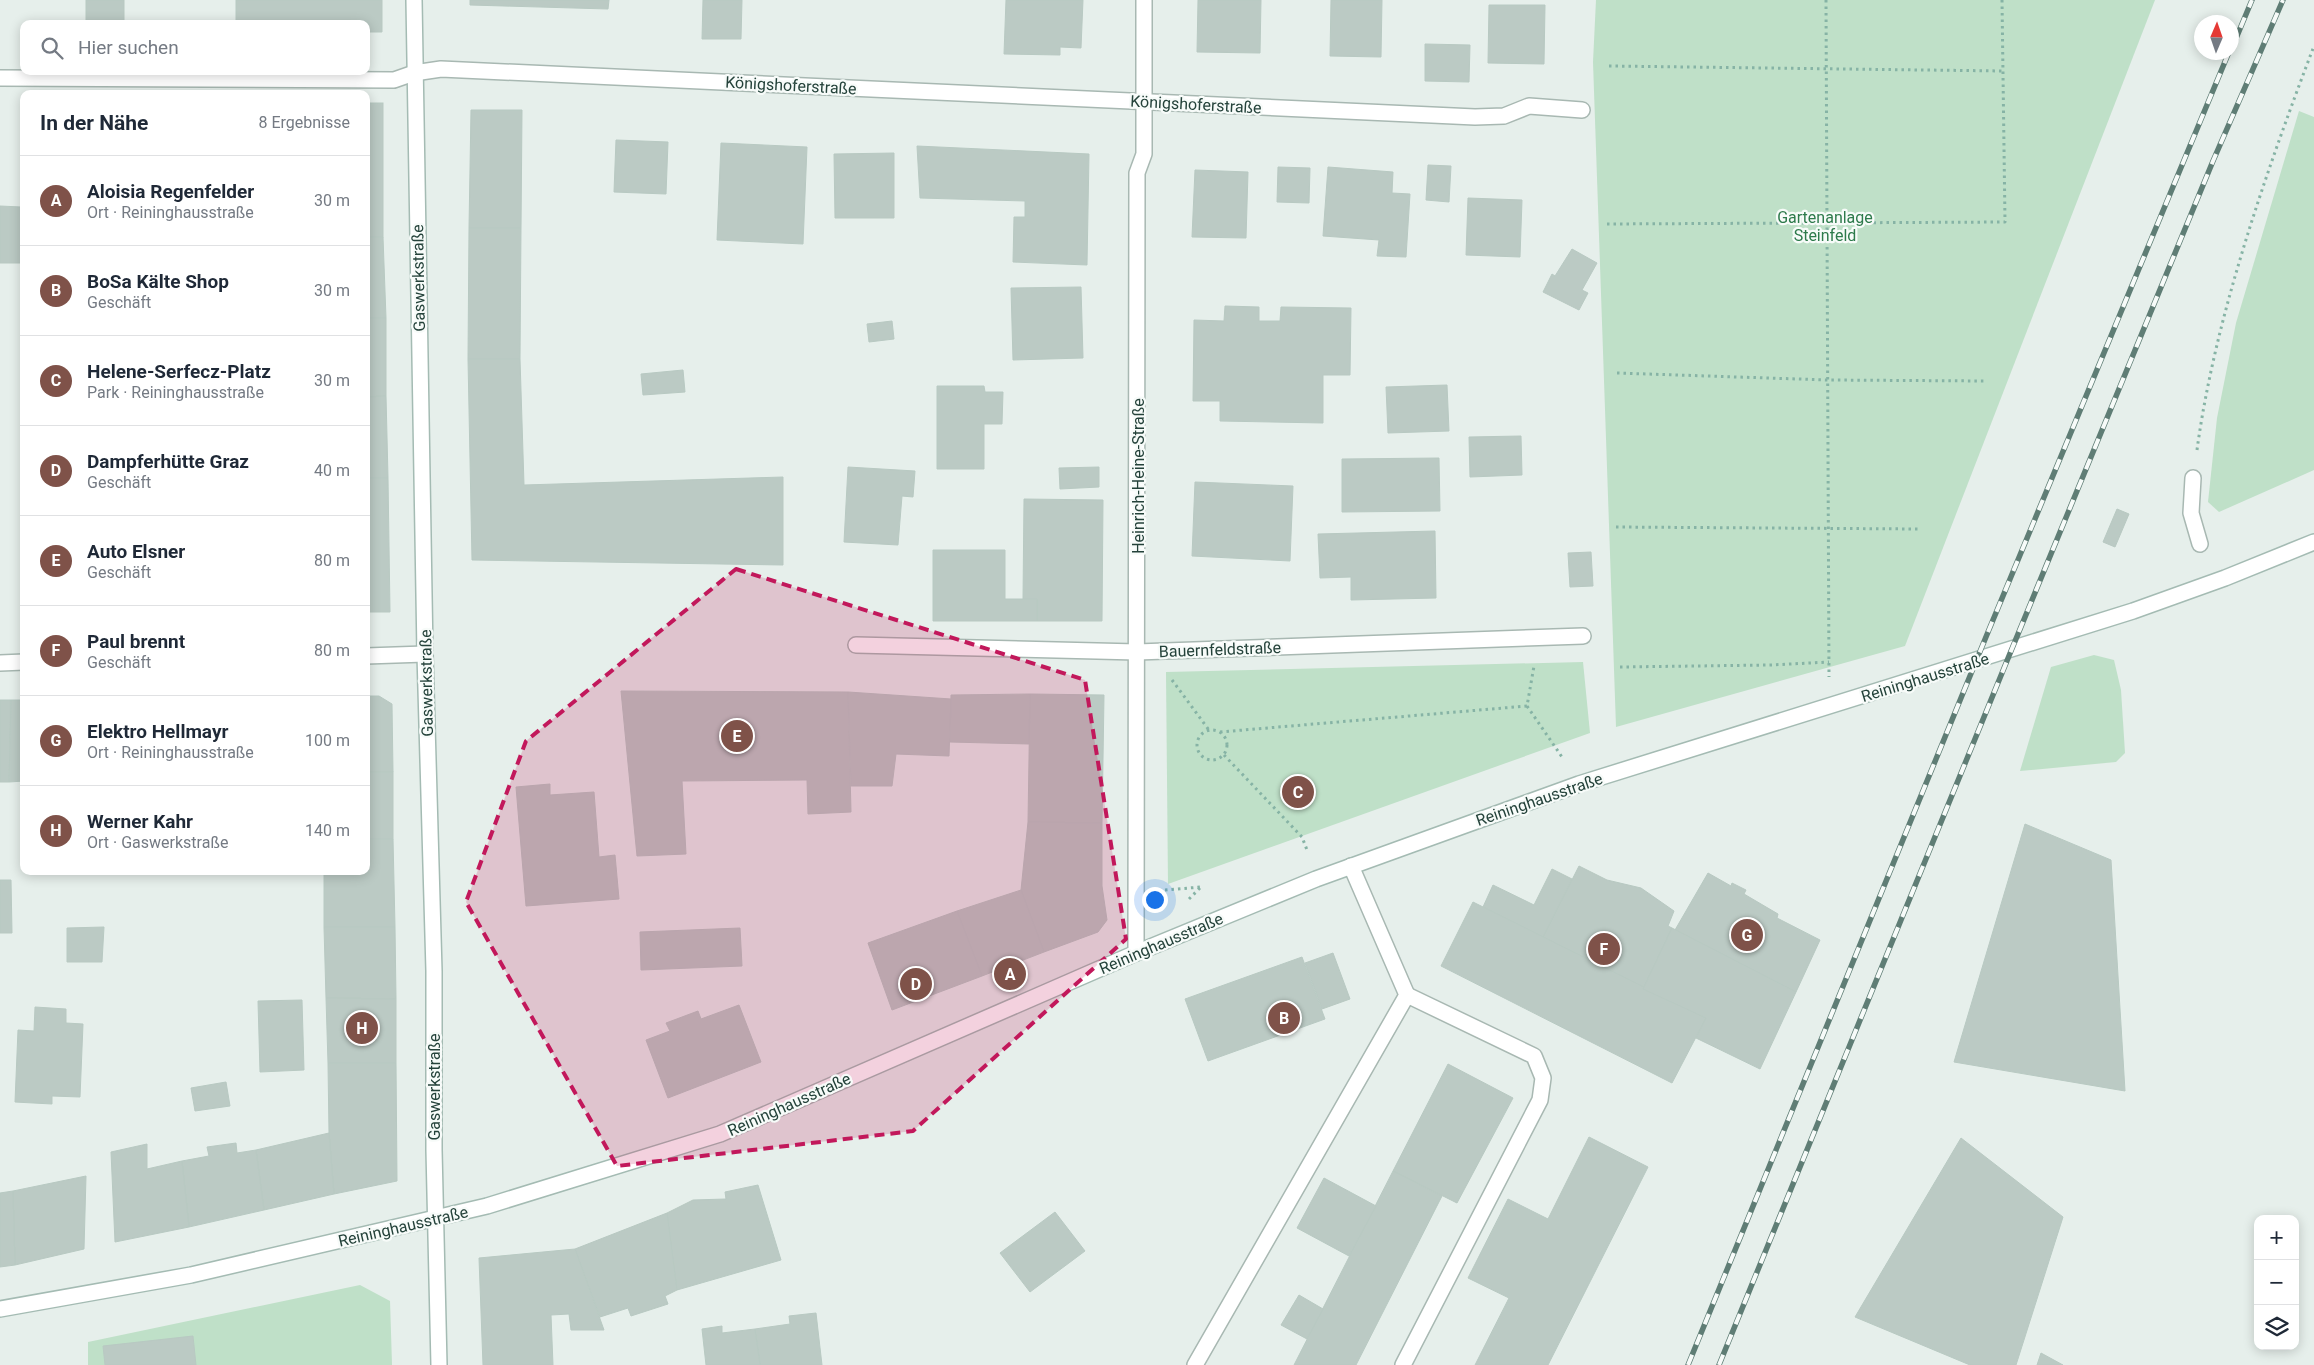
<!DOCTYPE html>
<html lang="de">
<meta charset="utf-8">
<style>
:root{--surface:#fff;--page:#f2f2f3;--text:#1f2937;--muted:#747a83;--line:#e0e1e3;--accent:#7f5249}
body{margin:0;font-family:Roboto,sans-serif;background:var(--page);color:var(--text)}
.controls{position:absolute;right:15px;bottom:15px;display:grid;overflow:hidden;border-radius:10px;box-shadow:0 2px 12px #0003}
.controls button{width:45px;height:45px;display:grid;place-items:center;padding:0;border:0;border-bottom:1px solid var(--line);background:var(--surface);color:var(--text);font:25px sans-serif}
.compass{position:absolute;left:2194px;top:15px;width:45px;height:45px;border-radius:50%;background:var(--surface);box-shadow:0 2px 12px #0003;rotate:2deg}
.you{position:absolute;left:1154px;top:899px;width:18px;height:18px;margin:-12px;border:4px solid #fff;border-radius:50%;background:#1a73e8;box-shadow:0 0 0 8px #1a73e833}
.badge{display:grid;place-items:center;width:32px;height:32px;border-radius:50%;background:var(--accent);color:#fff;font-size:16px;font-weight:700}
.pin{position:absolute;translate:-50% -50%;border:2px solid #fff;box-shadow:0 1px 5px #0006}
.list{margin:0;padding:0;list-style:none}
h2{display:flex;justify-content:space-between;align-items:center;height:65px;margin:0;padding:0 20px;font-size:21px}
h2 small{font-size:16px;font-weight:400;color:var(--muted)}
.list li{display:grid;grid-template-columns:32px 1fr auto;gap:15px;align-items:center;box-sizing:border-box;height:90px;padding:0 20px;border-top:1px solid var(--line)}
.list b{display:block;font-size:19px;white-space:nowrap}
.list p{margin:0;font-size:16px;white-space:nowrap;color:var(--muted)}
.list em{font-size:16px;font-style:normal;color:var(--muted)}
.icon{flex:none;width:28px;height:28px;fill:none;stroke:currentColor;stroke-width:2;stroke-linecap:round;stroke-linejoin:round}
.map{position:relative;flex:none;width:2314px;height:1365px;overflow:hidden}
.search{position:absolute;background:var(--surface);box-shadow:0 2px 12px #0003;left:20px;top:20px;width:350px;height:55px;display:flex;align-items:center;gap:12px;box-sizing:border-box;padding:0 18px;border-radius:10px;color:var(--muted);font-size:19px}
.panel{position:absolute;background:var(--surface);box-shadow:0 2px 12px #0003;left:20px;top:90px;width:350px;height:785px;border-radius:10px}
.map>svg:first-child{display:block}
.green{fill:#bfe0c8}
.building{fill:#bbcac4;stroke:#b8c9c2}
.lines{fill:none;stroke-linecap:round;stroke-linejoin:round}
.lane-casing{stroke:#a8b8b2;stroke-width:18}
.street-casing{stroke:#a8b8b2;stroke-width:18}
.secondary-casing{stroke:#a4bbb3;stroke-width:18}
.path{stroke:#86b3a5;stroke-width:3;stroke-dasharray:2.5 4;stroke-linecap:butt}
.lane{stroke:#fff;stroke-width:15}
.street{stroke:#fff;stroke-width:15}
.secondary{stroke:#fff;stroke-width:15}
.rail-casing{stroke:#5f7d75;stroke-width:5.5}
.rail{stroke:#f7fbf9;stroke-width:4;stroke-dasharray:11;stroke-linecap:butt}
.marked{fill:#c2185b;fill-opacity:0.2;stroke:#c2185b;stroke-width:4;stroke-dasharray:10 6;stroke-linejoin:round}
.labels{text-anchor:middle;stroke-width:4.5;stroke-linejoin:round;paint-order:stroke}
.street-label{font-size:16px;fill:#24423a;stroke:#f7fbf9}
.park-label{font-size:16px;fill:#2d7a4b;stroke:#f7fbf9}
</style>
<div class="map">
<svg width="2314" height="1365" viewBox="0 0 2314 1365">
<rect width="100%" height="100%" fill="#e6efeb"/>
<!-- green -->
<g class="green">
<polygon points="1596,0 2155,0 1905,646 1616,727 1593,62"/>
<polygon points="2299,111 2314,117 2314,470 2219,512 2208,502 2217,418 2236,323"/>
<polygon points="2094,655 2114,660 2121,690 2125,753 2116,762 2020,771 2051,667"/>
<polygon points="1583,662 1590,733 1168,884 1166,672"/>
<polygon points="360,1285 390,1301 392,1365 88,1365 88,1342"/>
</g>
<!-- building -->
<g class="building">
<rect x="86" y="0" width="38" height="24"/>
<polygon points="236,0 382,0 382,32 366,32 366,24 236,24"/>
<polygon points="470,0 609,0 608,9 470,5"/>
<polygon points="703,0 742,0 741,39 702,39"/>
<polygon points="1006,0 1083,0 1081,48 1060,47 1060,55 1004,54"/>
<polygon points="1198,0 1261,0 1260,53 1197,52"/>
<polygon points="1331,0 1382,0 1381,57 1330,56"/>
<polygon points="1489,5 1545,5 1544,64 1488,63"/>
<polygon points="1425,44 1470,45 1469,82 1425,81"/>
<rect x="23" y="103" width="1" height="67"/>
<rect x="366" y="103" width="17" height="134"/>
<polygon points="471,110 522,110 521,228 469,228"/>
<polygon points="616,140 668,142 666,194 614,192"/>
<polygon points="721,143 807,147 803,244 717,240"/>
<polygon points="917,146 1089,154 1087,265 1013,262 1014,217 1025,217 1025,201 920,198"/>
<polygon points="894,153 894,218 835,218 834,154"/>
<polygon points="1428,165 1451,166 1449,202 1426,200"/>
<polygon points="1278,167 1310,168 1309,203 1277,202"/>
<polygon points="1328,167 1393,172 1392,193 1410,194 1406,257 1377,256 1379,240 1323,236"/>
<polygon points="1195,170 1248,172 1246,238 1192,237"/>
<polygon points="1468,198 1522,200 1520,257 1466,255"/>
<polygon points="0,206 21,207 21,263 0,263"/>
<polygon points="469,228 521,228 520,359 468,359"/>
<polygon points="366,237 383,237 386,318 366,318"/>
<polygon points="1572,249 1597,263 1582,290 1588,293 1579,310 1543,292 1552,274 1555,276"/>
<polygon points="1081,287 1083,358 1013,360 1011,288"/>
<polygon points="1225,306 1259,307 1259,321 1280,321 1281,307 1351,308 1350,375 1323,375 1323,423 1220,421 1220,401 1193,401 1194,320 1224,321"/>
<polygon points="366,318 386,318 386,396 366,397"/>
<polygon points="892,321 894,339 869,342 867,324"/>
<polygon points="468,359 520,359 524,485 783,477 783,565 472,560"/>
<polygon points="683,370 685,392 643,395 641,374"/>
<polygon points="1447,385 1449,431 1388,433 1386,387"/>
<polygon points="937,386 984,386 985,392 1003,392 1002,424 984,424 984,469 937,469"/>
<polygon points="386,396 388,478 366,478 366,397"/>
<polygon points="1521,436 1522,475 1470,477 1469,437"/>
<polygon points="1439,458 1440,511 1342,512 1342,459"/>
<polygon points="848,467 915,471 913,497 902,496 898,545 844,542"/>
<polygon points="1099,467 1099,487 1060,489 1059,468"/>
<polygon points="366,478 388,478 390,612 366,612"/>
<polygon points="1195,482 1293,486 1290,561 1192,556"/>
<polygon points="1024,499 1103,500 1102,621 1037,621 1037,599 1023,599"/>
<polygon points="2117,509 2129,514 2115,547 2103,542"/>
<polygon points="1435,531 1436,598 1351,600 1351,577 1320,578 1318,534"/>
<polygon points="933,550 1005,550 1005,599 1037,599 1037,621 933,621"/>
<polygon points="1591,552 1593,586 1570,587 1568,553"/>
<polygon points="621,691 848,692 851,812 808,814 807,780 682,781 686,854 637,856"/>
<polygon points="848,692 951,699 949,756 896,754 892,786 851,786"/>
<polygon points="1030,694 1104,695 1102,823 1028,822"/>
<polygon points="1030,694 1029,744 950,742 951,695"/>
<polygon points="366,696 379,696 392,704 393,772 366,772"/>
<polygon points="0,700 11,700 9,782 0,782"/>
<polygon points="11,700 24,700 24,781 9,782"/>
<rect x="366" y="772" width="27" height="67"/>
<polygon points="550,784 550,795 594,792 599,857 615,855 619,899 526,906 516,787"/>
<polygon points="1028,822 1102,823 1102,886 1107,920 1098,932 1044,952 1021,890"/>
<polygon points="2025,824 2111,860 2125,1091 1954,1062"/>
<polygon points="366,839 393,839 395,927 324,927 324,871 366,871"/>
<polygon points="1579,866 1607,880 1641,888 1674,911 1668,926 1672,928 1643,989 1543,937"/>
<polygon points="1552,869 1572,879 1543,937 1483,907 1493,885 1534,905"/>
<polygon points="1708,873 1731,886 1732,883 1746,890 1744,894 1778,914 1777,918 1820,940 1796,992 1675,930"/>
<polygon points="0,880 11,880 12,933 0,933"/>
<polygon points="1021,890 1044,952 982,976 957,911"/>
<polygon points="1473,902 1706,1018 1672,1083 1441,966"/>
<polygon points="957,911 982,976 892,1010 868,943"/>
<polygon points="104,927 102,962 67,962 67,928"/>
<polygon points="324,927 395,927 396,999 326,998"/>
<polygon points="740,928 742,966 641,970 640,932"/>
<polygon points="1672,928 1796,992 1760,1069 1696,1038 1706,1018 1643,989"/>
<polygon points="1333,953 1350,999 1322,1009 1305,963"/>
<polygon points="1302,957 1325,1019 1208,1061 1185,999"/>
<polygon points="326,998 396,999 396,1063 328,1063"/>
<polygon points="302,1000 304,1070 260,1072 258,1001"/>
<polygon points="739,1005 761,1062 668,1098 646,1040 670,1031 666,1023 698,1011 701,1019"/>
<polygon points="35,1007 66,1009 66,1023 83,1024 80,1097 52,1096 52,1104 15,1102 18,1030 34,1031"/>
<polygon points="328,1063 396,1063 397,1181 334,1194 329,1133"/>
<polygon points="1448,1064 1513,1098 1457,1203 1393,1171"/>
<polygon points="226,1082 230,1106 195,1111 191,1088"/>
<polygon points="329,1133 334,1194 264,1210 256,1150"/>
<polygon points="1589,1137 1648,1167 1548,1365 1475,1365 1509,1298 1468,1278 1508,1199 1548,1219"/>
<polygon points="1961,1138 2063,1217 2016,1365 1970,1365 1855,1317"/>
<polygon points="236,1143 237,1153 256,1150 264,1210 189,1227 182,1161 209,1156 207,1147"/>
<polygon points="147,1144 147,1169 182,1161 189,1227 115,1242 111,1152"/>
<polygon points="1393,1171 1442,1196 1356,1365 1294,1365"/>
<polygon points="86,1176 84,1249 15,1265 13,1191"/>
<polygon points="1324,1178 1376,1206 1349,1256 1297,1228"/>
<polygon points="758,1185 781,1260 677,1290 667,1213 693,1200 726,1199 725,1192"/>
<polygon points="13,1191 15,1265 0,1267 0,1193"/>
<polygon points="1055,1212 1085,1251 1030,1292 1000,1253"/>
<polygon points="667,1213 677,1290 665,1296 668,1304 631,1316 628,1308 600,1317 575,1249"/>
<polygon points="575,1249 604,1330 571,1330 569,1314 551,1315 553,1365 483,1365 479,1258"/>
<polygon points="1299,1295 1323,1309 1307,1339 1281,1325"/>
<polygon points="816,1313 822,1365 760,1365 755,1329 790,1324 789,1316"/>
<polygon points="722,1326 722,1333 755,1329 760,1365 706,1365 702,1329"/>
<polygon points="193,1336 196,1365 105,1365 103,1346"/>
<polygon points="2041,1353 2063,1365 2037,1365"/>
</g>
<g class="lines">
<defs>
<g id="lane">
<polyline points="2193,478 2191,513 2200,544"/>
<polyline points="1195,1365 1407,995 1351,866"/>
<polyline points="1403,1365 1540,1100 1543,1078 1534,1056 1407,995"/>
</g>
<g id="street">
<polyline points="0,78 394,80 414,73 441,69 1475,117 1504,116 1529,106 1582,110"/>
<polyline points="856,645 1137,652 1583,636"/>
<polyline points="366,656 425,654"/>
<polyline points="0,663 24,662"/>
<polyline points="1136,953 1137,173 1144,154 1144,0"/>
</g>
<g id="secondary">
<polyline points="414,0 425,654 434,971 434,1150 439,1365"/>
<polyline points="0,1309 191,1275 487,1206 720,1134 1136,953 1316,879 1579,784 2133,611 2225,578 2314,542"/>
</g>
</defs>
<!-- lane casing -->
<use href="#lane" class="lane-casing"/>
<!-- street casing -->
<use href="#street" class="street-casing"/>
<!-- secondary casing -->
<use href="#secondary" class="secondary-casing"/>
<!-- path -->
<g class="path">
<polyline points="1826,0 1829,677"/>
<polyline points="1609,66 2003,71"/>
<polyline points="1607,224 2005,222 2002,0"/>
<polyline points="1617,373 1828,380 1986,381"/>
<path d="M2197,450C2215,317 2266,172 2314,46"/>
<polyline points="1616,527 1920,529"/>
<polyline points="1620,667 1771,665 1829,662"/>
<polyline points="1172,680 1209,730"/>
<polyline points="1527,706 1562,757"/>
<circle cx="1212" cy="745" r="15"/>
<polyline points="1220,732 1527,706 1534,666"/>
<polyline points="1224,755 1302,837 1307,850"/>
<polyline points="1165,890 1201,887"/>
<polyline points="1189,899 1202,886"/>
</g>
<!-- lane -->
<use href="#lane" class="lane"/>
<!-- street -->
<use href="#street" class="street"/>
<!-- secondary -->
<use href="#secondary" class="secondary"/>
<defs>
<g id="rail">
<polyline points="2232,48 2252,0"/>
<polyline points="1688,1365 1988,632 2229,52"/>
<polyline points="1719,1365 2011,651 2213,161 2283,0"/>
</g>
</defs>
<!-- rail casing -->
<use href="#rail" class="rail-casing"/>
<!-- rail -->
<use href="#rail" class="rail"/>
</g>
<!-- marked area -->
<path class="marked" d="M736,569L1085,680L1126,939L913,1131L617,1166L466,902L526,741Z"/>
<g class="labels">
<!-- street labels -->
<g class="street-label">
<text transform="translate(791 85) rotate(3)" y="6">Königshoferstraße</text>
<text transform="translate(1196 104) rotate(3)" y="6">Königshoferstraße</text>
<text transform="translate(418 278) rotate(-91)" y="6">Gaswerkstraße</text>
<text transform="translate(1138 476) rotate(-90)" y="6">Heinrich-Heine-Straße</text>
<text transform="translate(1220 649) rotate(-2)" y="6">Bauernfeldstraße</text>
<text transform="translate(1925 677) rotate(-17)" y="6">Reininghausstraße</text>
<text transform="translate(426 683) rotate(-91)" y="6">Gaswerkstraße</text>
<text transform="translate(1539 799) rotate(-19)" y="6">Reininghausstraße</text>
<text transform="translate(1161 943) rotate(-23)" y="6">Reininghausstraße</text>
<text transform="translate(434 1087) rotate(-90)" y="6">Gaswerkstraße</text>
<text transform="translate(789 1104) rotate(-24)" y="6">Reininghausstraße</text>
<text transform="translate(403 1226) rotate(-13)" y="6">Reininghausstraße</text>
</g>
<!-- park labels -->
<g class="park-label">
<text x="1825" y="223">Gartenanlage<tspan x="1825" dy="18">Steinfeld</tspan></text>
</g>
</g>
</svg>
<div class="controls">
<button>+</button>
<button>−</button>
<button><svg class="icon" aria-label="layers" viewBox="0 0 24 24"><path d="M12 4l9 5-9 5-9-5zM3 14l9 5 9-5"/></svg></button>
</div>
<svg class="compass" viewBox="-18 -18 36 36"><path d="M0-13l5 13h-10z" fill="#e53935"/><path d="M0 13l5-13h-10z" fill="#747a83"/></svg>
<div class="you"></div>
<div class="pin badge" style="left:1010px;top:974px">A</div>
<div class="pin badge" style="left:1284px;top:1018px">B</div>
<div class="pin badge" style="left:1298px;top:792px">C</div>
<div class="pin badge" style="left:916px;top:984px">D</div>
<div class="pin badge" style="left:737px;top:736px">E</div>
<div class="pin badge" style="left:1604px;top:949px">F</div>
<div class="pin badge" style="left:1747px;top:935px">G</div>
<div class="pin badge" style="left:362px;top:1028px">H</div>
<div class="search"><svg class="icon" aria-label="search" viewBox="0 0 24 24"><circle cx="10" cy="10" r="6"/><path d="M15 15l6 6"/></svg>Hier suchen</div>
<section class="panel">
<h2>In der Nähe<small>8 Ergebnisse</small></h2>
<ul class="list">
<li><span class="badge">A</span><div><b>Aloisia Regenfelder</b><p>Ort · Reininghausstraße</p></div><em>30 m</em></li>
<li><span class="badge">B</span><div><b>BoSa Kälte Shop</b><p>Geschäft</p></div><em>30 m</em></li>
<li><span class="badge">C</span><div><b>Helene-Serfecz-Platz</b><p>Park · Reininghausstraße</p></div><em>30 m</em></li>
<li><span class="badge">D</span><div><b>Dampferhütte Graz</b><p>Geschäft</p></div><em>40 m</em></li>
<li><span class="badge">E</span><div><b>Auto Elsner</b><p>Geschäft</p></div><em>80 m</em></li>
<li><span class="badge">F</span><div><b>Paul brennt</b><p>Geschäft</p></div><em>80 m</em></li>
<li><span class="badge">G</span><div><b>Elektro Hellmayr</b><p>Ort · Reininghausstraße</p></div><em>100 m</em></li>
<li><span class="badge">H</span><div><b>Werner Kahr</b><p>Ort · Gaswerkstraße</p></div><em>140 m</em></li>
</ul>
</section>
</div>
